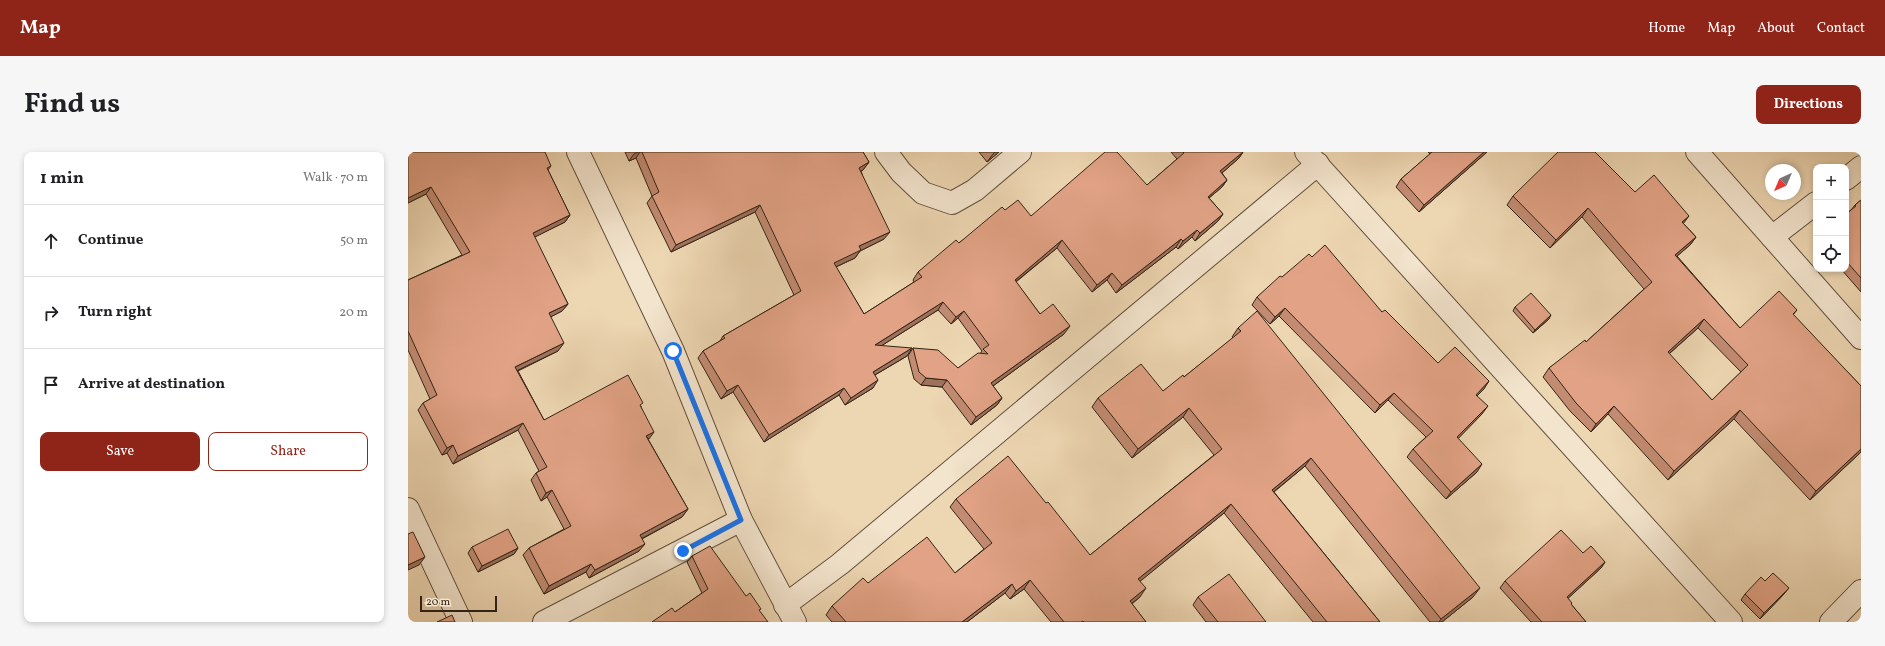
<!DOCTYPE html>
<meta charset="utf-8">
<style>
:root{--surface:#fff;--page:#f6f6f6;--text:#202124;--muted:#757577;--line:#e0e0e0;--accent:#8f2418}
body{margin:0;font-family:Vollkorn,serif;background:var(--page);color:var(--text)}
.controls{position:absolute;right:12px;top:12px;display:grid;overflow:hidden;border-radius:8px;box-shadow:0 2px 6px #0003}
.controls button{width:36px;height:36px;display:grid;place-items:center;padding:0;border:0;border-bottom:1px solid var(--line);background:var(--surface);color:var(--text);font:20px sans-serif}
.compass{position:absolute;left:1357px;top:12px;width:36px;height:36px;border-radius:50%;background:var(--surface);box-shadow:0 2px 6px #0003;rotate:224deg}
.scale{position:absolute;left:12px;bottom:10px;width:77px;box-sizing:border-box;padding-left:4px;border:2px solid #332415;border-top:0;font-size:11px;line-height:14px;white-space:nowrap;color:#332415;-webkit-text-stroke:3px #f3e4cd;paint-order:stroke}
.stop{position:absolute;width:12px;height:12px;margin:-9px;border:3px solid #1a73e8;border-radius:50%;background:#fff}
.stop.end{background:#1a73e8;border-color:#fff;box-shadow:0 1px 4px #0008}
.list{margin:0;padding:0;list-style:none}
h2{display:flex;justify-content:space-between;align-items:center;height:52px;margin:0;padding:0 16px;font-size:17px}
h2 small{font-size:13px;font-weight:400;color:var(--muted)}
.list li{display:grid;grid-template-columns:26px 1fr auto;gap:12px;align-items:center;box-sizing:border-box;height:72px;padding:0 16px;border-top:1px solid var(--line)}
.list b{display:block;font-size:15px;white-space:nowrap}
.list em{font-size:13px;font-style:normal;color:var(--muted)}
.actions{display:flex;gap:8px;padding:12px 16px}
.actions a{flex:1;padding:9px 0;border:1px solid var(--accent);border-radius:8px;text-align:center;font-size:14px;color:var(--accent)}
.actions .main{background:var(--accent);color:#fff}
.icon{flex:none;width:22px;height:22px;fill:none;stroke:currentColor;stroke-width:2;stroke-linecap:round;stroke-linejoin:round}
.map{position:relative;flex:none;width:1453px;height:470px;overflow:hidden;border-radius:8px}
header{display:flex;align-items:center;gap:24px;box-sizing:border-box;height:56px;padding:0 20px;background:var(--accent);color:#fff}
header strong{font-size:19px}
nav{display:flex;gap:22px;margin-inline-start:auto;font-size:14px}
.intro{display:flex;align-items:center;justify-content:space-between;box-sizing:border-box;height:96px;padding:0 24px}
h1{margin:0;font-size:28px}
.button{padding:10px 18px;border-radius:8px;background:var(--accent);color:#fff;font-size:14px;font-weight:700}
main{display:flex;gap:24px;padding:0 24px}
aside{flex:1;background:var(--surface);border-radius:8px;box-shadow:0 2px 6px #0003}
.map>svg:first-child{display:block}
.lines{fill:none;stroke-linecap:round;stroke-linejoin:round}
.minor-casing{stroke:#62503c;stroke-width:24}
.minor{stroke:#f3e4cd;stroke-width:22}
.wall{fill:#c28b72;stroke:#332415;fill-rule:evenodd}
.shaded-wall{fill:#9e715d;stroke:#332415}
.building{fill:#e1a285;stroke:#332415;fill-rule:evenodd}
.route{stroke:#1a73e8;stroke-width:5}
</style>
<header>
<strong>Map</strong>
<nav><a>Home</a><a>Map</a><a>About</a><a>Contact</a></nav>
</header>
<div class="intro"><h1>Find us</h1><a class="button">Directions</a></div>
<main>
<aside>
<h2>1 min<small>Walk · 70 m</small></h2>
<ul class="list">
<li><svg class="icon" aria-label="ahead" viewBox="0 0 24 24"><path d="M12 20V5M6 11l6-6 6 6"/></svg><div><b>Continue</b></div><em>50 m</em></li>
<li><svg class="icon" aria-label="right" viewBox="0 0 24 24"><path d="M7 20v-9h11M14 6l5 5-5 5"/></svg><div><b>Turn right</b></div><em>20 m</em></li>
<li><svg class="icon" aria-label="arrive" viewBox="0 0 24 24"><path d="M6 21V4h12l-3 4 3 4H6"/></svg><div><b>Arrive at destination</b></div></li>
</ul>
<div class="actions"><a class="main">Save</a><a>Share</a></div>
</aside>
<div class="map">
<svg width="1453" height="470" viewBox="0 0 1453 470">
<rect width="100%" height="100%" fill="#edd6b2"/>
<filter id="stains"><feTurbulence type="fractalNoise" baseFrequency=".005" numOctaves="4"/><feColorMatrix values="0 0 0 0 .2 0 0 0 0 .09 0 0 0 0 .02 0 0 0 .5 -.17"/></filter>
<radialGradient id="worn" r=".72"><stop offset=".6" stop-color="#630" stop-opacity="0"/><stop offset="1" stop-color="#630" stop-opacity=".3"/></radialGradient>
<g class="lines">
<defs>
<g id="minor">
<polyline points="170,0 265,199 333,368 387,470"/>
<polyline points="478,0 493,20 515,41 544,51 567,38 612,0"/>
<polyline points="898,0 1323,470"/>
<polyline points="1289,0 1453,186"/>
<polyline points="1438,27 1453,15"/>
<polyline points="1364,85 1408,51"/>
<polyline points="0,357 53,470"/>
<polyline points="377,453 432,412 910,12"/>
<polyline points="136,470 333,368"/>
<polyline points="1423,470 1453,439"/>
</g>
</defs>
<!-- minor casing -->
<use href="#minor" class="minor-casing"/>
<!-- minor -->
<use href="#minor" class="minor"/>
</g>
<!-- wall -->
<g class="wall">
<polygon points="0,0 143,14 140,18 162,63 157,70 126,85 160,152 154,159 142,165 150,199 110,219 136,268 233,254 240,287 280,357 274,365 234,387 231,399 181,426 178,420 136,442 115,403 121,396 156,377 139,345 133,349 123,328 128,321 131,319 110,278 45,312 39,301 34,303 10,258 15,251 22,247 0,198 0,128 54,103 18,42 0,51"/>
<polygon points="217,0 455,0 461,10 455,18 453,19 476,87 452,99 447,106 428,115 456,162 506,130 505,128 510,120 597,58 623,64 739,33 769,7 763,0 835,0 831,6 814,21 819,28 814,35 801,46 815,62 810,69 787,89 784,85 770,97 768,95 708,141 699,128 684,140 649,96 608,130 632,162 656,182 585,234 594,246 589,253 563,273 534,235 513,233 506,227 500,204 505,196 550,216 572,202 574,199 550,166 543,172 530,158 473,194 499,204 467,223 465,236 437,253 431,243 356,290 325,240 313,247 290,206 295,199 312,189 315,184 386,143 347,60 263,100 239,51 244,44 228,6 221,9"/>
<polygon points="571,0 591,0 579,10"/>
<polygon points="1020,0 1079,0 1011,60 988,35 993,27 1022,2"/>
<path d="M1227,40L1276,72L1288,85L1282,93L1269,104L1332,176L1389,158L1385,163L1453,234V300L1402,348L1326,267L1260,328L1200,262L1183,280L1162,259L1135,225L1141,216L1178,190L1236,137L1174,65L1142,96L1099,53L1105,44ZM1290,176L1333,220L1304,248L1261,202Z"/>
<polygon points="1453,48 1453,140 1433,117 1438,117 1438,62 1443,58 1447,53"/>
<polygon points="904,105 974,160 1030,211 1076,237 1069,244 1074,262 1050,286 1069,320 1038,347 999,305 1005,297 1018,285 980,248 967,261 871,164 862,172 844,153 849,145 874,125"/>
<polygon points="1107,155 1141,167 1125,181 1105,159"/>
<polygon points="830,176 1065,445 1034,470 1022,470 897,314 866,340 972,470 905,470 816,361 732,429 732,445 724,452 738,470 643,470 616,437 602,447 597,441 559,470 424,470 418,463 424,454 460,431 547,421 576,397 542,355 548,347 682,403 806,303 775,265 724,306 684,255 690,246 755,239 776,225 825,186 824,185"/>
<polygon points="64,395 110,396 106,402 70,420 60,401"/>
<polygon points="1175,401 1197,410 1193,416 1160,446 1163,452 1178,470 1123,470 1092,436 1097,429"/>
<polygon points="284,404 338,444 352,459 267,460 294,441 279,410"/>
<polygon points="1337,442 1376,442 1352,467 1333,448"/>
<polygon points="790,445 858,470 798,470 785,453"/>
</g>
<!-- shaded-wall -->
<g class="shaded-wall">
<polygon points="230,0 232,0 228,6 221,9 226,2"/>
<polygon points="587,0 591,0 579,10 585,2"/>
<polygon points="835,0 831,6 807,27 812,19"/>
<polygon points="1076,0 1079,0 1011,60 1016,53"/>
<polygon points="461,10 455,18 446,23 451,16"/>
<polygon points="819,28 814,35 794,52 800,45"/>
<polygon points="23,35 18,42 0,51 0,46"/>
<polygon points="352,53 347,60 263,100 268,93"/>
<polygon points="1180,56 1174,65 1142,96 1148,88"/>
<polygon points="815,62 810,69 787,89 792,81"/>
<polygon points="162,63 157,70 119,89 125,81"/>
<polygon points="1281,64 1275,72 1274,70"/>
<polygon points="789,78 784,85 770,97 775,89"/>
<polygon points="482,80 476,87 452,99 447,106 421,118 426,111 451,94"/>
<polygon points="1288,85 1282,93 1261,111 1267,103"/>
<polygon points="773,87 768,95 708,141 714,133"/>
<polygon points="654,88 649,96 601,135 607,128"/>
<polygon points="704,121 699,128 684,140 689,133"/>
<polygon points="535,150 530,158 462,201 467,193"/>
<polygon points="160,152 154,159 135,169 141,161"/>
<polygon points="877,156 871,164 862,172 867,165"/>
<polygon points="556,159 550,166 543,172 548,165"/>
<polygon points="1143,163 1141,167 1125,181 1127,178"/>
<polygon points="1296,167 1290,176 1254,208 1260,200"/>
<polygon points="662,174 656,182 578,239 583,231"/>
<polygon points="156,191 150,199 102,222 107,215"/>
<polygon points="504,196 499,204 460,227 465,220"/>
<polygon points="518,226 539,228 534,235 513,233"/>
<polygon points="470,228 465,236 437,253 443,246"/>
<polygon points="1081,229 1076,237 1063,250 1068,243"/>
<polygon points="330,233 325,240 313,247 319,239"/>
<polygon points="436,236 431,243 356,290 361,283"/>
<polygon points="986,241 980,248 967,261 972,253"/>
<polygon points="594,246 589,253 563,273 568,265"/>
<polygon points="1080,254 1074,262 1044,293 1049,285"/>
<polygon points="1206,254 1200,262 1183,280 1188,272"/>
<polygon points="781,256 775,265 724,306 730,297"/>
<polygon points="1332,258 1326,267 1260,328 1266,319"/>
<polygon points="115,271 110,278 45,312 50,304"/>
<polygon points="246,280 241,287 238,284"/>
<polygon points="45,293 39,301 34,303 39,296"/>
<polygon points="1453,297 1453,300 1402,348 1408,339"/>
<polygon points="903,306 897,314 858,346 864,338"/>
<polygon points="1074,312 1069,320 1038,347 1043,340"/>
<polygon points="144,338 139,345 133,349 138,341"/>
<polygon points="823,352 816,361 724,436 730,427"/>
<polygon points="280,357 274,365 227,390 232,383"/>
<polygon points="237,392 231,399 181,426 187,418"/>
<polygon points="110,396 106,402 70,420 74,414"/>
<polygon points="17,405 11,413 0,418 0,413"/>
<polygon points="1197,410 1193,416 1154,452 1159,445"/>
<polygon points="183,412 178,420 136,442 141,434"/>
<polygon points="622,428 616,437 602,447 608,439"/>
<polygon points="604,432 597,441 559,470 554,470"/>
<polygon points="738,436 732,445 715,458 722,449"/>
<polygon points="1072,436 1065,445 1034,470 1031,470 1033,467"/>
<polygon points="1381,436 1376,442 1352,467 1356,461"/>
</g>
<!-- building -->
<g class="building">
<polygon points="0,0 137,0 143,14 139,16 162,63 125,81 160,152 141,161 156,191 107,215 136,268 220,223 235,251 232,253 246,280 238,284 280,357 232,383 237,392 187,418 183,412 141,434 121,396 163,374 144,338 138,341 128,321 139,315 115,271 50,304 45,293 39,296 15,251 29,243 0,179 0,128 62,100 23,35 0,46"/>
<polygon points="234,0 455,0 461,10 451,16 482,80 451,94 453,98 426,111 456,162 514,125 510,120 548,88 551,91 594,55 597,58 610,48 623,64 697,0 709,0 739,33 776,1 775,0 835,0 812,19 819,28 800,45 815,62 792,81 789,78 775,89 773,87 714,133 704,121 689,133 654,88 607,128 632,162 645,152 662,174 583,231 594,246 568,265 539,228 518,226 511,220 505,196 530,198 550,216 570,201 580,202 575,197 581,193 556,159 548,165 535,150 467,193 504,196 465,220 470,228 443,246 436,236 361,283 330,233 319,239 295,199 317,186 315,184 393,139 352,53 268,93 244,44 251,40"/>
<polygon points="1024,0 1076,0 1016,53 993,27"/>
<path d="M1150,0H1187L1227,40L1246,23L1281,64L1274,70L1288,85L1267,103L1332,176L1371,139L1389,158L1385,162L1453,234V297L1408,339L1332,258L1266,319L1206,254L1188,272L1168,251L1141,216L1177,188L1178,190L1244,130L1180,56L1148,88L1105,44ZM1296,167L1340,213L1304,248L1260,200Z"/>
<polygon points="1453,48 1453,126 1438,109 1438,62 1448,54 1447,53"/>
<polygon points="917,93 974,160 977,158 1030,211 1047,195 1081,229 1068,243 1080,254 1049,285 1074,312 1043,340 1005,297 1025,279 986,241 972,253 877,156 867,165 849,145 872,124 874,125 901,102 904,105"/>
<polygon points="1123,141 1143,163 1127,178 1107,155"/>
<polygon points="849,159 1072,436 1033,467 903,306 864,338 972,470 919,470 823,352 730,427 738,436 722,449 738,470 676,470 675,469 673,470 656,470 622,428 608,439 604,432 554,470 438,470 424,454 455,426 460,431 519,385 547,421 584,391 548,347 600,304 638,351 640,350 682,403 814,297 781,256 730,297 690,246 733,212 755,239 775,223 776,225 833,179 830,176"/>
<polygon points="100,377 110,396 74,414 64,395"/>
<polygon points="1153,378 1175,401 1183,394 1197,410 1159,445 1164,451 1163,452 1178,470 1134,470 1097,429"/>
<polygon points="5,380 17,405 0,413 0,382"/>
<polygon points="302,394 338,444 342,441 353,457 351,458 360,470 244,470 264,456 267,460 300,437 284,404"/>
<polygon points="1365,421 1381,436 1356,461 1337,442 1353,425 1357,429"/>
<polygon points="821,422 858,470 810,470 790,445"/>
<polygon points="44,463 47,470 29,470"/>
</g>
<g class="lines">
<!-- route -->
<polyline class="route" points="265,199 333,368 275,399"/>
</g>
<rect width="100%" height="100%" filter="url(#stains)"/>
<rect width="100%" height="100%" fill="url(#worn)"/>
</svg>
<div class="controls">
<button>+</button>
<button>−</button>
<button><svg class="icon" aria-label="locate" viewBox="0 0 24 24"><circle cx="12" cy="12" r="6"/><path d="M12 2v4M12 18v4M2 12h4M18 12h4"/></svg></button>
</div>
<svg class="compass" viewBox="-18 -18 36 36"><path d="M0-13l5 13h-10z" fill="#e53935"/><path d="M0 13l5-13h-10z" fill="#757577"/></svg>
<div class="scale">20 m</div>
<div class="stop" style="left:265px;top:199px"></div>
<div class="stop end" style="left:275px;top:399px"></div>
</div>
</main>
